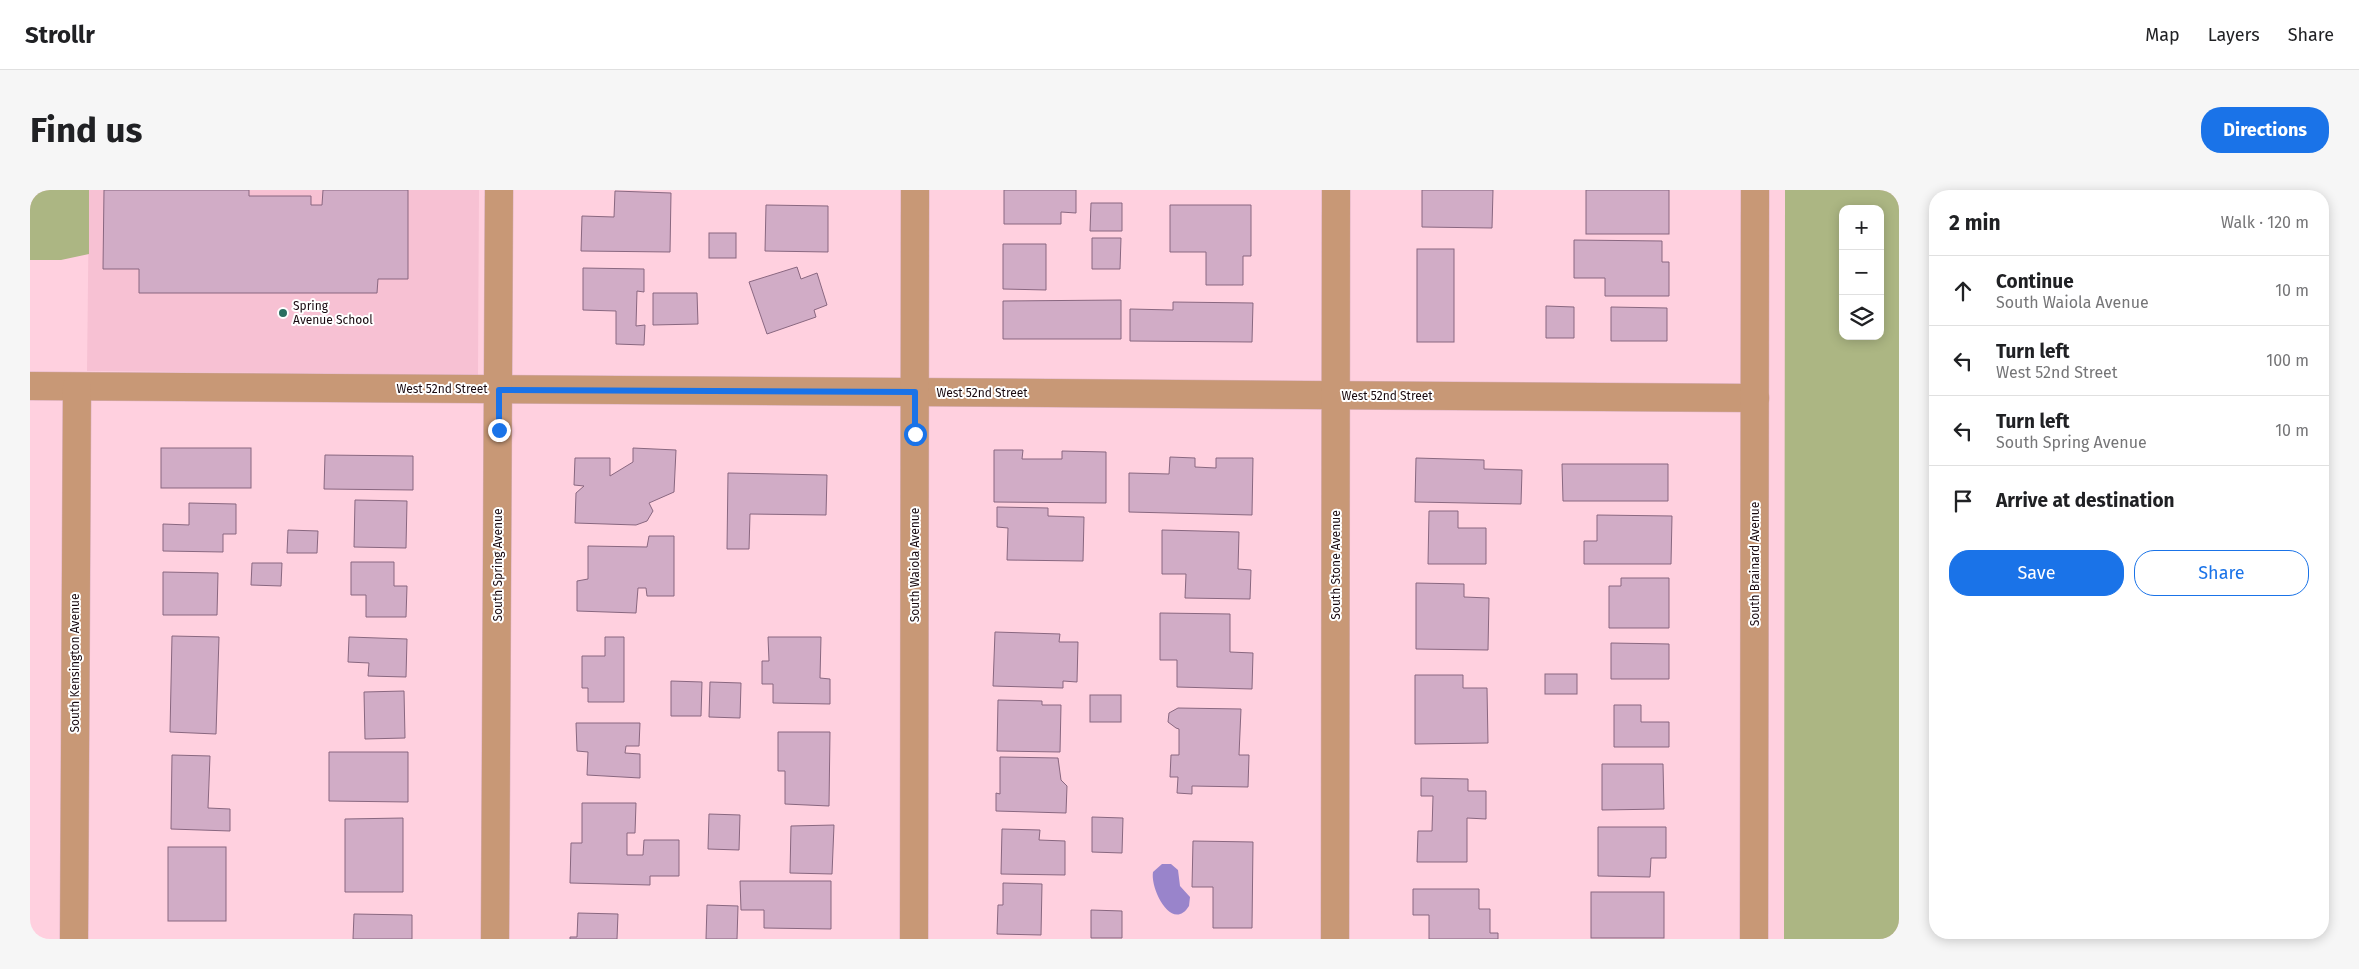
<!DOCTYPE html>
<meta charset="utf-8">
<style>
:root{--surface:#fff;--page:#f6f6f6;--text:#202124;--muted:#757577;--line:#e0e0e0;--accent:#1a73e8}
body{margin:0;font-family:"Fira Sans",sans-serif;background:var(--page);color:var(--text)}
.controls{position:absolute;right:15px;top:15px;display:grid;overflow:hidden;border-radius:10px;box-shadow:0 2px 12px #0003}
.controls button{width:45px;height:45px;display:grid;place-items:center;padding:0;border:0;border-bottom:1px solid var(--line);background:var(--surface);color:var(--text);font:25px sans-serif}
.stop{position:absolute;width:15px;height:15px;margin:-11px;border:4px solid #1a73e8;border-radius:50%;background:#fff}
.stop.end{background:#1a73e8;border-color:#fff;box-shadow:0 1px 5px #0008}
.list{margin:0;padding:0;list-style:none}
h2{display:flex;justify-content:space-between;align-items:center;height:65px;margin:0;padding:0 20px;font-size:21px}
h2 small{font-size:16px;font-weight:400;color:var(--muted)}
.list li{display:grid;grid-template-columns:32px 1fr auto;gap:15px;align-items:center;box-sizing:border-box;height:70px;padding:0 20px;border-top:1px solid var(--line)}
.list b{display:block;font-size:19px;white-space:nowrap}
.list p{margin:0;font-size:16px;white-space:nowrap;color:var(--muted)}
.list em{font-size:16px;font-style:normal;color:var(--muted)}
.actions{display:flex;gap:10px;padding:15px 20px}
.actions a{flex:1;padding:11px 0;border:1px solid var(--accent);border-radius:20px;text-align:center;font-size:18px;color:var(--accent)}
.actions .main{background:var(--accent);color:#fff}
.icon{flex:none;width:28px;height:28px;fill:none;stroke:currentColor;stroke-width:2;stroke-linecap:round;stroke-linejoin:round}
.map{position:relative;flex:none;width:1869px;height:749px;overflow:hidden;border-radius:20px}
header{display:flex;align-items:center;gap:30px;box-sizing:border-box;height:70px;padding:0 25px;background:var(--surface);border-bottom:1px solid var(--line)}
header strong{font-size:24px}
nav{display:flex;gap:28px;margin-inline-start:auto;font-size:18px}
.intro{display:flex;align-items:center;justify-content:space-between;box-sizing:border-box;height:120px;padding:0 30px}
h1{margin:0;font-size:35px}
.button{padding:12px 22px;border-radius:20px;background:var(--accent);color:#fff;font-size:18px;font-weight:700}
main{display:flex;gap:30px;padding:0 30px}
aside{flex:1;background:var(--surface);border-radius:20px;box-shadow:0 2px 12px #0003}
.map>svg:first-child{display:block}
.built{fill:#f7c1d3}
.green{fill:#acb683;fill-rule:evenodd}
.water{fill:#9984cb}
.building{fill:#d1acc6;stroke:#896780}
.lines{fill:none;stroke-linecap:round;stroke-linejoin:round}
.minor-casing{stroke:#dab0be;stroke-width:29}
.minor{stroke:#c89876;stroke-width:28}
.route{stroke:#1a73e8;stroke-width:6}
.poi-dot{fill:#2a6e60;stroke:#fff;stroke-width:2}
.labels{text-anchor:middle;stroke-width:4;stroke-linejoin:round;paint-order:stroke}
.poi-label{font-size:12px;fill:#190a10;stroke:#fff;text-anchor:start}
.street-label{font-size:12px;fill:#190a10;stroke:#fff}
</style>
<header>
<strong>Strollr</strong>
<nav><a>Map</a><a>Layers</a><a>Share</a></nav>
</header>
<div class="intro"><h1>Find us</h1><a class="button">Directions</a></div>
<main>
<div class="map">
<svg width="1869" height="749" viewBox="0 0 1869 749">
<rect width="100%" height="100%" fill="#ffd0df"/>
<!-- built -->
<polygon class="built" points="59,0 449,0 448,185 57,181"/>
<!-- green -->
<g class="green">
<polygon points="0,0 59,0 59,64 31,70 0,70"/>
<path d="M1755,0H1869V749H1754ZM1813,19H1850V146H1813Z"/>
</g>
<!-- water -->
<path class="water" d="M1132,674H1141L1148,680L1150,696L1160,707L1159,716C1142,743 1120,699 1123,682Z"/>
<!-- building -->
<g class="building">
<polygon points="74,0 219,0 219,6 281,6 281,15 292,15 293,0 378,0 378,89 348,89 347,103 109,103 109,79 73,79"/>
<polygon points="974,0 1046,0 1046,23 1031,22 1031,34 974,34"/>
<polygon points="1392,0 1463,0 1462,38 1392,37"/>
<rect x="1556" y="0" width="83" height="44"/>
<polygon points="585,1 641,3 640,62 551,61 552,26 584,27"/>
<polygon points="1061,13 1092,13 1092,41 1060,41"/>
<polygon points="736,15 798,16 798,62 735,61"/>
<polygon points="1140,15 1221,15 1221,66 1213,66 1213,95 1176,95 1176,62 1140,62"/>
<rect x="679" y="43" width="27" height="25"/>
<polygon points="1062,48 1091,48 1090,79 1062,79"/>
<polygon points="1544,50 1632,51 1632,72 1639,72 1639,106 1575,106 1575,88 1544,88"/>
<polygon points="973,54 1016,54 1016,100 973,99"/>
<rect x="1387" y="59" width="37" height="93"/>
<polygon points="767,77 771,89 787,83 797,115 784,120 786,127 737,144 719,92"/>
<polygon points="553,78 614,79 614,102 607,101 606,136 615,135 614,155 586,154 586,121 553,120"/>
<polygon points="623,103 667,103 668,134 623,135"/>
<polygon points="1091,110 1091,149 973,149 973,111"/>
<polygon points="1143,112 1223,113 1222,152 1100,151 1100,119 1143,120"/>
<polygon points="1516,116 1544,117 1544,148 1516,148"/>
<polygon points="1581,117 1637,118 1637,151 1581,151"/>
<rect x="131" y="258" width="90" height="40"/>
<polygon points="603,258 646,260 644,302 619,313 623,321 617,331 606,335 545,333 546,303 554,296 544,295 545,268 580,268 580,286 603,272"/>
<polygon points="964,260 993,260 992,269 1032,269 1032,261 1076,262 1076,313 964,312"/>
<polygon points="295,265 383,266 383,300 294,299"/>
<polygon points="1140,267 1165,268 1165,277 1186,278 1186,268 1223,268 1222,325 1099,322 1099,283 1139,284"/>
<polygon points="1386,268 1454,270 1454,279 1492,280 1491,314 1385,312"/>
<polygon points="1532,274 1638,274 1638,311 1533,311"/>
<polygon points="698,283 797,285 796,325 720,324 719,359 697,359"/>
<polygon points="325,310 377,311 376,358 324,357"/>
<polygon points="159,313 206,314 206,344 193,344 193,362 133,361 133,334 159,335"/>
<polygon points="967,317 1018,318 1018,326 1054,327 1053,371 977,370 978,338 967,337"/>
<polygon points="1399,321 1428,321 1428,338 1456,338 1456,374 1398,374"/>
<polygon points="1567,325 1642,326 1641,374 1554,374 1554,351 1567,351"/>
<polygon points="258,340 288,341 287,363 257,363"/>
<polygon points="1132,340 1209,342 1208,379 1221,380 1220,409 1155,408 1156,384 1132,384"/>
<polygon points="619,346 644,346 644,406 617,406 616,398 608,398 606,423 547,421 547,391 558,389 558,356 617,357"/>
<polygon points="321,372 364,372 364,396 377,396 376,427 336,427 336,405 321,405"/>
<polygon points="222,373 252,373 251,396 221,395"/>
<polygon points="133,382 188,383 187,425 133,425"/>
<polygon points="1591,388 1639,388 1639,438 1579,438 1579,396 1591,396"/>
<polygon points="1386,393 1434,394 1434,407 1459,408 1458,460 1386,459"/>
<polygon points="1130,423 1200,424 1200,462 1223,463 1222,499 1147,497 1147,470 1130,470"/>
<polygon points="965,442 1030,444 1029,452 1048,452 1047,492 1033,491 1033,498 963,496"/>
<polygon points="142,446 189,447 186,544 140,542"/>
<polygon points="319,447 377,449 376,487 338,486 339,473 318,472"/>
<polygon points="575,447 594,447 594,512 558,512 558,498 552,498 552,466 575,466"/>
<polygon points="738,447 791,447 790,488 800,489 800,514 743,513 743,494 732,494 732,471 739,471"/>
<polygon points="1581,453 1639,454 1639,489 1581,489"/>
<rect x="1515" y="484" width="32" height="20"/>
<polygon points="1385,485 1433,485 1433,498 1457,498 1458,553 1385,554"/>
<polygon points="641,491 672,492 671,526 641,526"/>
<polygon points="680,492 711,493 710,528 679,527"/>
<polygon points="374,501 375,548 335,549 334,502"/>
<rect x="1060" y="505" width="31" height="27"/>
<polygon points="968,510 1012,511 1012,515 1031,515 1030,562 967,561"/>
<polygon points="1584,515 1611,515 1611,532 1639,532 1639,557 1584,557"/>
<polygon points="1148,518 1211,519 1209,565 1219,565 1218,597 1162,596 1162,604 1147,603 1148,587 1140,587 1141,565 1149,565 1149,539 1146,538 1138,532 1139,523"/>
<polygon points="546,533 610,533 609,556 596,556 595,563 610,564 610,588 557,585 558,562 547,561"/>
<polygon points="748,542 800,542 799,616 755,614 755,581 748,581"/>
<polygon points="299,562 378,562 378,612 299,611"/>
<polygon points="142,565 180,566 178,618 200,619 200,641 141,639"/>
<polygon points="970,567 1028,568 1031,590 1037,596 1036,623 966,621 966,603 970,604"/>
<polygon points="1572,574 1633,574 1634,619 1572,620"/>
<polygon points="1391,588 1438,589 1438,601 1456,601 1456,629 1437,628 1437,672 1387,672 1388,641 1402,641 1403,606 1391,606"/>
<polygon points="552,613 606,613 605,643 597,643 597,665 613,665 614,650 649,650 649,686 620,686 620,695 540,693 541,653 552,653"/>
<polygon points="679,624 710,625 709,660 678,659"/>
<polygon points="1062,627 1093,628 1092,663 1062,662"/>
<polygon points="373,628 373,702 315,702 315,629"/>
<polygon points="804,635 802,684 760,683 761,636"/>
<polygon points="1568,637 1636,637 1636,668 1621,668 1620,687 1568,686"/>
<polygon points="972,639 1010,640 1009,650 1035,651 1035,685 971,684"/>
<polygon points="1163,651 1223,652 1222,738 1183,738 1183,697 1162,697"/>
<rect x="138" y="657" width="58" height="74"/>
<polygon points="710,691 801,691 801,739 734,738 734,720 711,720"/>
<polygon points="973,693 1012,694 1011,745 967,744 968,715 973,715"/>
<polygon points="1383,699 1449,699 1449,719 1460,719 1460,743 1468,743 1468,749 1399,749 1399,725 1383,725"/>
<rect x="1561" y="702" width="73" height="46"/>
<polygon points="677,715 708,716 707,749 676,749"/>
<polygon points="1061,720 1092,721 1092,748 1061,748"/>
<polygon points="548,723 588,724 587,749 540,749 540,747 547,747"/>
<polygon points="324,724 382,725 382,749 323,749"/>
</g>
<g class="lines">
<defs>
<g id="minor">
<polyline points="0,196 1725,208"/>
<polyline points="44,749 47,197"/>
<polyline points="465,749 469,0"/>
<polyline points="884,749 885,0"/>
<polyline points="1305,749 1306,0"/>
<polyline points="1724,749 1725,0"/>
</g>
</defs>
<!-- minor casing -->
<use href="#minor" class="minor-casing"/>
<!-- minor -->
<use href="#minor" class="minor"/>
</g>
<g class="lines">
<!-- route -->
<polyline class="route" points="469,240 469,200 885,202 885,244"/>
</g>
<!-- markers -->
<circle class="poi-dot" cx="253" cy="123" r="5"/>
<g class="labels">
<!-- poi labels -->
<g class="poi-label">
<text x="263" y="120">Spring<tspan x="263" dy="14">Avenue School</tspan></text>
</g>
<!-- street labels -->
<g class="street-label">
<text x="412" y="203">West 52nd Street</text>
<text x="952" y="207">West 52nd Street</text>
<text x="1357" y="210">West 52nd Street</text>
<text transform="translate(1725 374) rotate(-90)" y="4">South Brainard Avenue</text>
<text transform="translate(468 375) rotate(-90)" y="4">South Spring Avenue</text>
<text transform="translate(885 375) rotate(-90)" y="4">South Waiola Avenue</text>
<text transform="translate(1306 375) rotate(-90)" y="4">South Stone Avenue</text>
<text transform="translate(45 473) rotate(-90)" y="4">South Kensington Avenue</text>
</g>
</g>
</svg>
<div class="controls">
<button>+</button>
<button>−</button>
<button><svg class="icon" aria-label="layers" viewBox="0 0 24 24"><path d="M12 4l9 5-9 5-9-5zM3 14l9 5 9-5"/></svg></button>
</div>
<div class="stop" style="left:885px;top:244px"></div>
<div class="stop end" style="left:469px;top:240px"></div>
</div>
<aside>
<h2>2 min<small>Walk · 120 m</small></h2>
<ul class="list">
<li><svg class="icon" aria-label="ahead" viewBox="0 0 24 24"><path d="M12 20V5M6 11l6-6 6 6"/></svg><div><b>Continue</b><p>South Waiola Avenue</p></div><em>10 m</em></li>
<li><svg class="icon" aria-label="left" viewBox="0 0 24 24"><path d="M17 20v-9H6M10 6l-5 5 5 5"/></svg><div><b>Turn left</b><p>West 52nd Street</p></div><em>100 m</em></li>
<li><svg class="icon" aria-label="left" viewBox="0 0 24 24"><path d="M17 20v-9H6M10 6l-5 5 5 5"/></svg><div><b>Turn left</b><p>South Spring Avenue</p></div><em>10 m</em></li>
<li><svg class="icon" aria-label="arrive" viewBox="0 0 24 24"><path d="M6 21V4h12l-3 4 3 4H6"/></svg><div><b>Arrive at destination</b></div></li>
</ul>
<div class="actions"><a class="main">Save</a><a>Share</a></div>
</aside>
</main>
